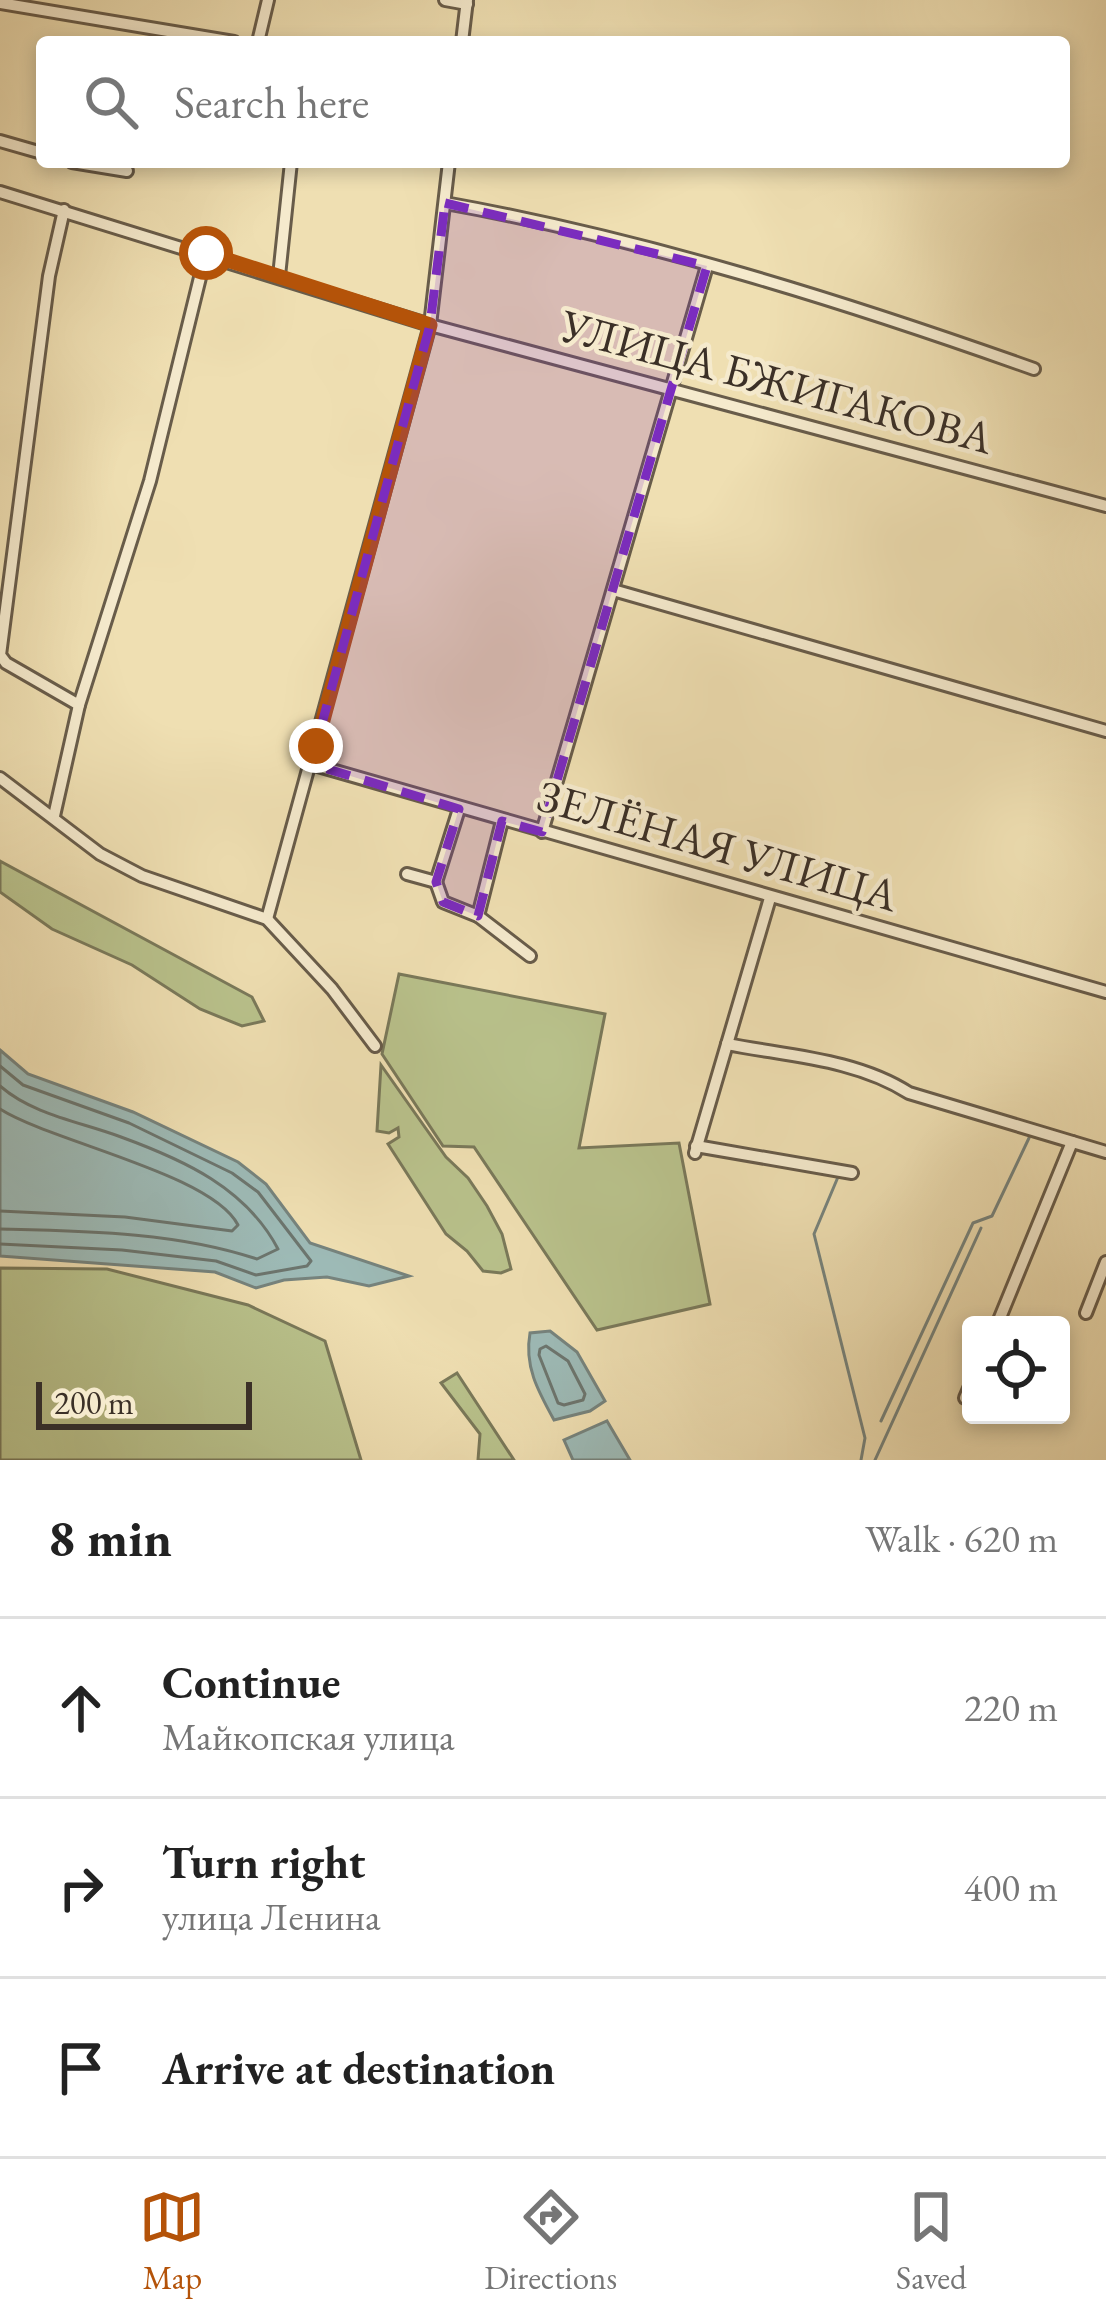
<!DOCTYPE html>
<meta charset="utf-8">
<style>
body{margin:0;font-family:"EB Garamond",serif;background:#f6f6f6;color:#222}
.controls{position:absolute;right:36px;bottom:36px;display:grid;overflow:hidden;border-radius:12px;box-shadow:0 6px 18px #0003}
.controls button{width:108px;height:108px;display:grid;place-items:center;padding:0;border:0;border-bottom:3px solid #e0e0e0;background:#fff;color:#222;font:60px sans-serif}
.scale{position:absolute;left:36px;bottom:30px;width:216px;box-sizing:border-box;padding-left:12px;border:6px solid #3b3027;border-top:0;font-size:33px;line-height:42px;white-space:nowrap;color:#3b3027;-webkit-text-stroke:9px #f5eacd;paint-order:stroke}
.stop{position:absolute;width:36px;height:36px;margin:-27px;border:9px solid #b45309;border-radius:50%;background:#fff}
.stop.end{background:#b45309;border-color:#fff;box-shadow:0 3px 12px #0008}
.list{margin:0;padding:0;list-style:none}
h2{display:flex;justify-content:space-between;align-items:center;height:156px;margin:0;padding:0 48px;font-size:51px}
h2 small{font-size:39px;font-weight:400;color:#767676}
.list li{display:grid;grid-template-columns:78px 1fr auto;gap:36px;align-items:center;box-sizing:border-box;height:180px;padding:0 48px;border-top:3px solid #e0e0e0}
.list b{display:block;font-size:45px;white-space:nowrap}
.list p{margin:0;font-size:39px;white-space:nowrap;color:#767676}
.list em{font-size:39px;font-style:normal;color:#767676}
.icon{flex:none;width:66px;height:66px;fill:none;stroke:currentColor;stroke-width:2;stroke-linecap:round;stroke-linejoin:round}
.map{position:relative;flex:none;width:1106px;height:1460px;overflow:hidden}
.search{position:absolute;background:#fff;box-shadow:0 6px 18px #0003;left:36px;right:36px;top:36px;height:132px;display:flex;align-items:center;gap:30px;box-sizing:border-box;padding:0 42px;border-radius:12px;color:#767676;font-size:45px}
.sheet{height:696px;background:#fff}
nav{display:flex;justify-content:space-around;align-items:center;box-sizing:border-box;height:168px;border-top:3px solid #e0e0e0;background:#fff;font-size:33px;color:#767676}
nav a{display:grid;justify-items:center;gap:6px}
nav .on{color:#b45309}
.map>svg:first-child{display:block}
.green{fill:#b9c28c;stroke:#7a795a;stroke-width:3}
.water{fill:#9dbab6;stroke:#76837d;stroke-width:3}
.lines{fill:none;stroke-linecap:round;stroke-linejoin:round}
.shore{stroke:#6c756e;stroke-width:3}
.stream{stroke:#76837d;stroke-width:3}
.minor-casing{stroke:#685c4a;stroke-width:16}
.minor{stroke:#f5eacd;stroke-width:10}
.route{stroke:#b45309;stroke-width:15}
.marked{fill:#7b2cbf;fill-opacity:0.2;stroke:#7b2cbf;stroke-width:9;stroke-dasharray:24 15;stroke-linejoin:round}
.labels{text-anchor:middle;stroke-width:9;stroke-linejoin:round;paint-order:stroke}
.street-label{font-size:45px;fill:#3b3027;stroke:#f5eacd}
</style>
<div class="map">
<svg width="1106" height="1460" viewBox="0 0 1106 1460">
<rect width="100%" height="100%" fill="#efdfb2"/>
<filter id="stains"><feTurbulence type="fractalNoise" baseFrequency=".00167" numOctaves="4"/><feColorMatrix values="0 0 0 0 .2 0 0 0 0 .09 0 0 0 0 .02 0 0 0 .5 -.17"/></filter>
<radialGradient id="worn" r=".72"><stop offset=".6" stop-color="#630" stop-opacity="0"/><stop offset="1" stop-color="#630" stop-opacity=".3"/></radialGradient>
<!-- green -->
<g class="green">
<path d="M0 861 252 997 264 1021 242 1026 200 1009 132 965 52 929 0 892Z"/>
<path d="M399 974 605 1014 579 1148 679 1143 710 1304 597 1330 474 1147 443 1146 382 1054Z"/>
<path d="M381 1065 446 1157 468 1178 487 1206 502 1234 511 1269 501 1273 483 1271 467 1251 446 1234 388 1144 399 1137 398 1128 389 1133 377 1131Z"/>
<path d="M0 1268 107 1269 248 1305 325 1341 361 1460H0Z"/>
<path d="M457 1373 514 1460H478L480 1434 441 1383Z"/>
</g>
<!-- water -->
<g class="water">
<path d="M0 1050 28 1074 133 1112 238 1162 266 1184 310 1243 409 1276 369 1286 327 1277 284 1280 256 1288 215 1272 0 1256Z"/>
<path d="M550 1331 577 1352 605 1401 590 1411 554 1420C538 1391 524 1366 530 1333Z"/>
<path d="M607 1421 630 1460H573L564 1440Z"/>
</g>
<g class="lines">
<!-- shore -->
<g class="shore">
<path d="M0 1066 23 1085 129 1123 232 1173 258 1192 311 1261 307 1266 256 1275 216 1261 122 1250 0 1244"/>
<path d="M0 1086C33 1115 81 1122 121 1137 184 1160 246 1188 278 1249L257 1259C177 1232 85 1231 0 1229"/>
<path d="M0 1109C52 1142 212 1174 238 1225L232 1231 125 1217 0 1211"/>
<path d="M546 1346 568 1361 585 1394 583 1400 564 1405 558 1403 539 1355 540 1349Z"/>
</g>
<!-- stream -->
<g class="stream">
<path d="M838 1177 814 1234 865 1438 861 1460"/>
<path d="M881 1421 973 1223 992 1216 1029 1138"/>
<path d="M875 1460 981 1228"/>
</g>
<!-- minor casing -->
<g class="minor-casing">
<g id="minor">
<path d="M445 0 467 4"/>
<path d="M0 3 234 42"/>
<path d="M258 42 268 0"/>
<path d="M462 42 467 0"/>
<path d="M0 141 42 153"/>
<path d="M72 162 127 171"/>
<path d="M0 192 430 325 1106 506"/>
<path d="M445 203C645 239 843 301 1034 369"/>
<path d="M64 210 49 276 0 655 6 663 79 705"/>
<path d="M279 276 291 162"/>
<path d="M613 590 1106 731"/>
<path d="M311 764 1106 992"/>
<path d="M0 778 100 854 142 876 267 919 332 989 375 1046"/>
<path d="M54 816 79 705 150 481 206 253"/>
<path d="M502 821 478 916 530 956"/>
<path d="M542 832 707 266"/>
<path d="M407 874 436 882 459 809"/>
<path d="M436 882 443 902 478 916"/>
<path d="M267 919 430 325 449 162"/>
<path d="M727 1044C788 1056 856 1059 909 1093L1106 1152"/>
<path d="M696 1146 852 1173"/>
<path d="M695 1153 770 898"/>
<path d="M1086 1313 1106 1262"/>
<path d="M997 1325 1072 1142"/>
<path d="M965 1398 971 1384"/>
</g>
</g>
<!-- minor -->
<use href="#minor" class="minor"/>
</g>
<g class="lines">
<!-- route -->
<path class="route" d="M206 253 430 325 316 746"/>
</g>
<!-- marked area -->
<path class="marked" d="M445 203 707 266 542 832 502 821 478 916 443 902 436 882 459 809 311 764 430 325Z"/>
<g class="labels">
<!-- street labels -->
<g class="street-label">
<text transform="translate(777 381) rotate(15)" y="16">УЛИЦА БЖИГАКОВА</text>
<text transform="translate(718 845) rotate(16)" y="16">ЗЕЛЁНАЯ УЛИЦА</text>
</g>
</g>
<rect width="100%" height="100%" filter="url(#stains)"/>
<rect width="100%" height="100%" fill="url(#worn)"/>
</svg>
<div class="controls">
<button><svg class="icon" aria-label="locate" viewBox="0 0 24 24"><circle cx="12" cy="12" r="6"/><path d="M12 2v4M12 18v4M2 12h4M18 12h4"/></svg></button>
</div>
<div class="scale">200 m</div>
<div class="stop" style="left:206px;top:253px"></div>
<div class="stop end" style="left:316px;top:746px"></div>
<div class="search"><svg class="icon" aria-label="search" viewBox="0 0 24 24"><circle cx="10" cy="10" r="6"/><path d="M15 15l6 6"/></svg>Search here</div>
</div>
<section class="sheet">
<h2>8 min<small>Walk · 620 m</small></h2>
<ul class="list">
<li><svg class="icon" aria-label="ahead" viewBox="0 0 24 24"><path d="M12 20V5M6 11l6-6 6 6"/></svg><div><b>Continue</b><p>Майкопская улица</p></div><em>220 m</em></li>
<li><svg class="icon" aria-label="right" viewBox="0 0 24 24"><path d="M7 20v-9h11M14 6l5 5-5 5"/></svg><div><b>Turn right</b><p>улица Ленина</p></div><em>400 m</em></li>
<li><svg class="icon" aria-label="arrive" viewBox="0 0 24 24"><path d="M6 21V4h12l-3 4 3 4H6"/></svg><div><b>Arrive at destination</b></div></li>
</ul>
</section>
<nav>
<a class="on"><svg class="icon" aria-label="map" viewBox="0 0 24 24"><path d="M3 6l6-2 6 2 6-2v14l-6 2-6-2-6 2zM9 4v14M15 6v14"/></svg>Map</a>
<a><svg class="icon" aria-label="directions" viewBox="0 0 24 24"><path d="M12 3l9 9-9 9-9-9zM9 14v-3h6M13 9l2 2-2 2"/></svg>Directions</a>
<a><svg class="icon" aria-label="saved" viewBox="0 0 24 24"><path d="M7 4h10v16l-5-4-5 4z"/></svg>Saved</a>
</nav>
